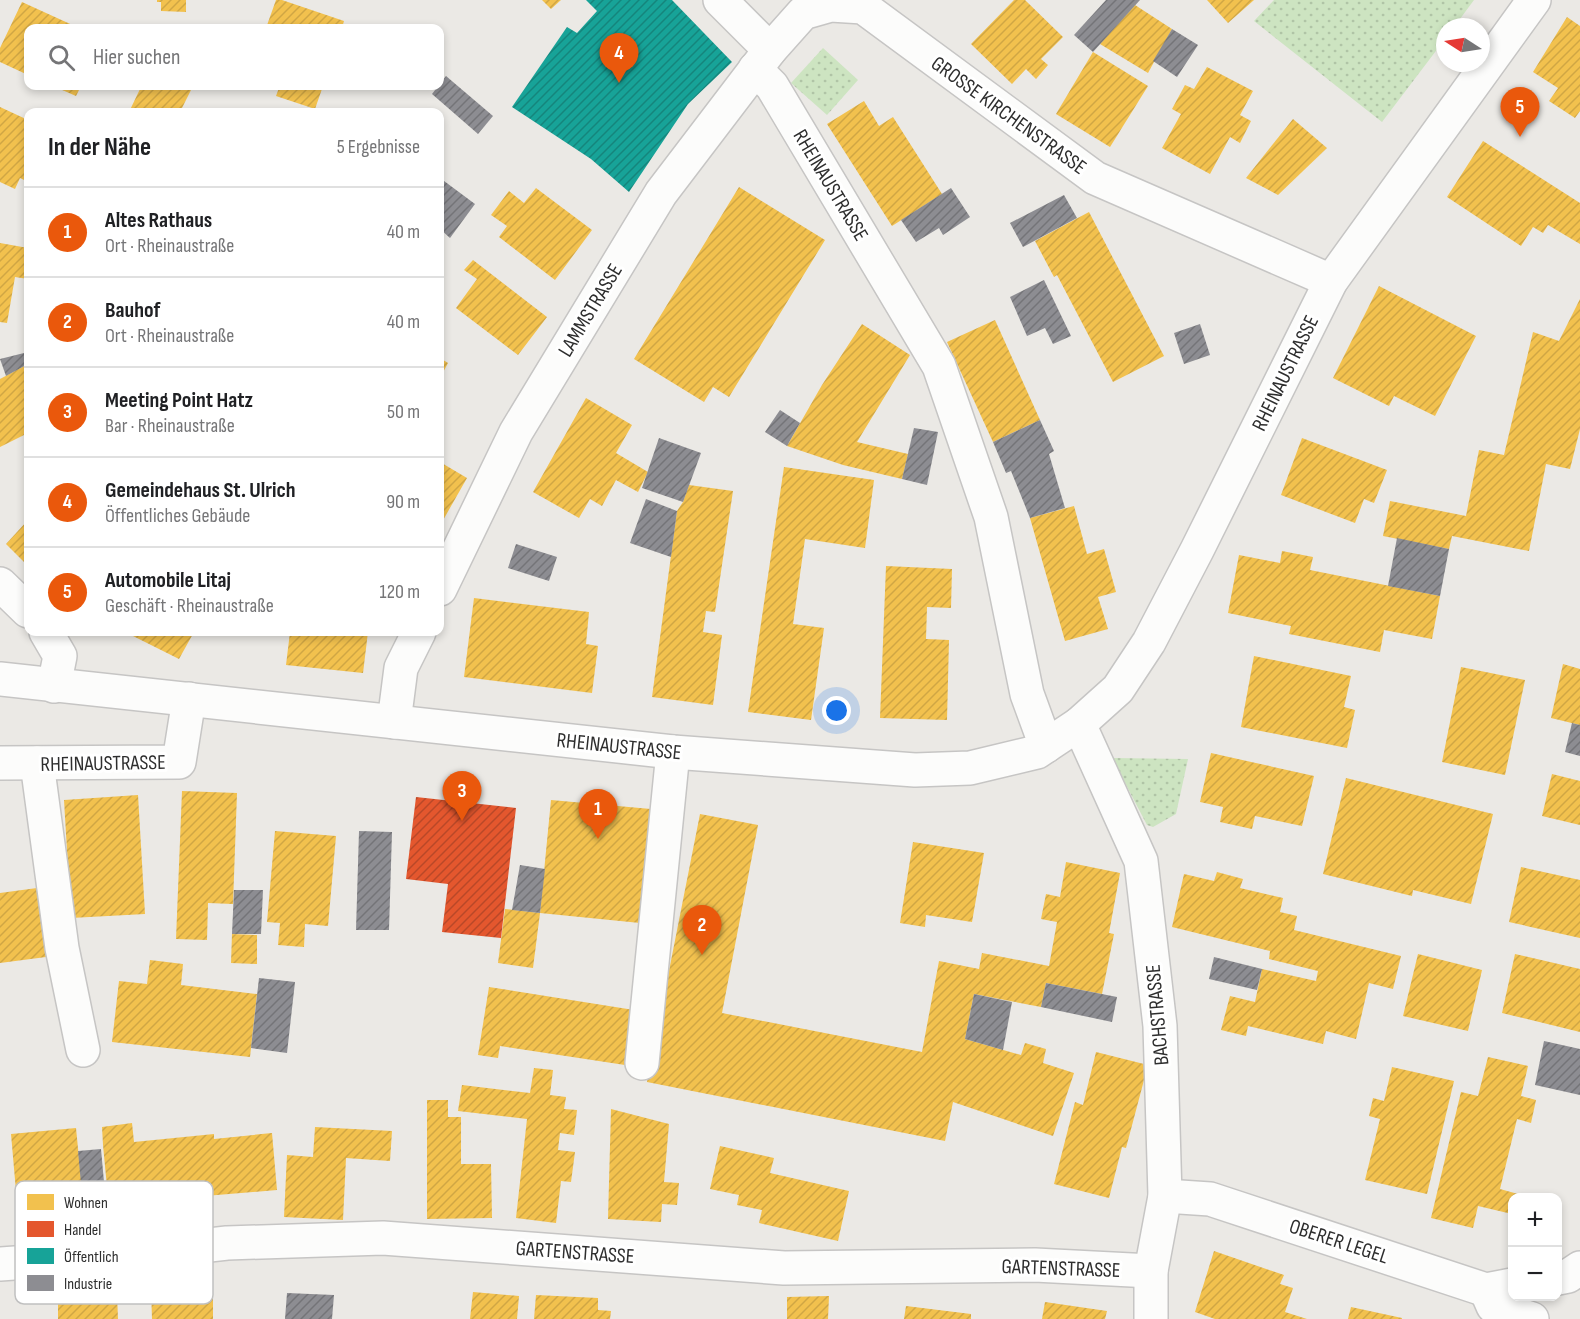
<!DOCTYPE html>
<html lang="de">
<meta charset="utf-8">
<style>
body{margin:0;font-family:"Sofia Sans Condensed",sans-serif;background:#f6f6f6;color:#202124}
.controls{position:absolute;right:18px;bottom:18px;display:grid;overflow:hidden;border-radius:12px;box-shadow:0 3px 9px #0003}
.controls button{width:54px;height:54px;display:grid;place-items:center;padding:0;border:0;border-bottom:2px solid #e0e0e0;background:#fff;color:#202124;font:30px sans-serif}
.compass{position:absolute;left:1436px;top:18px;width:54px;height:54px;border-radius:50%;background:#fff;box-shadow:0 3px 9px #0003;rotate:282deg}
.you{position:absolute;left:837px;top:711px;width:21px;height:21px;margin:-15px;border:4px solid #fff;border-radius:50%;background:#1a73e8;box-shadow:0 0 0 9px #1a73e833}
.badge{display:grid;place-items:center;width:39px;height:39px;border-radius:50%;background:#ea580c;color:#fff;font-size:20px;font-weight:700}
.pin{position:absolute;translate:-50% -50px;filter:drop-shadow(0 2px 3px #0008)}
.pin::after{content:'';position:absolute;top:32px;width:21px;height:18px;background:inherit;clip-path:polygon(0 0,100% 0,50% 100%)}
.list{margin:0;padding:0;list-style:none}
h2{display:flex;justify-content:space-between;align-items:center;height:78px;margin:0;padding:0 24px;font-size:26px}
h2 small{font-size:20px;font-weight:400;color:#757577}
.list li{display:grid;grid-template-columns:39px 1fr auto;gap:18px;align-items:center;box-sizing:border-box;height:90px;padding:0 24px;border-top:2px solid #e0e0e0}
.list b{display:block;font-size:22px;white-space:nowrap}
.list p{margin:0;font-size:20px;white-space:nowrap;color:#757577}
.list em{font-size:20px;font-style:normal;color:#757577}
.icon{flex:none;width:33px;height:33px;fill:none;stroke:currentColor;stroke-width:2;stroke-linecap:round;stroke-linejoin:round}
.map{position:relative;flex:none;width:1580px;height:1319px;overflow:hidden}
.search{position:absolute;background:#fff;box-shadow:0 3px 9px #0003;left:24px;top:24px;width:420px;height:66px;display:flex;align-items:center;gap:15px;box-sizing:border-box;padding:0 21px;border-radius:12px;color:#757577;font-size:22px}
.panel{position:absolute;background:#fff;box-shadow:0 3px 9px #0003;left:24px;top:108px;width:420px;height:528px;border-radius:12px}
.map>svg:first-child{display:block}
.grass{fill:url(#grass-dots)}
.homes{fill:url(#homes-hatch)}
.shops{fill:url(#shops-hatch)}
.public{fill:url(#public-hatch)}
.industry{fill:url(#industry-hatch)}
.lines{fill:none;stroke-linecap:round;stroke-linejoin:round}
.minor-casing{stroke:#c6c5c4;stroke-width:36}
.minor{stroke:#fcfcfb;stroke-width:33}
.labels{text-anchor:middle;stroke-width:6;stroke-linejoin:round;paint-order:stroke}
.street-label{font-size:21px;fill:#2e2e2e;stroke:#fff}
.key{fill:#fff;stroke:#c0c0c0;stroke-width:1.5}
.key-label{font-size:16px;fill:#2e2e2e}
</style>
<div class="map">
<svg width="1580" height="1319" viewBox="0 0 1580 1319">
<defs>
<pattern id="grass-dots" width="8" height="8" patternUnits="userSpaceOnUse" patternTransform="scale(1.5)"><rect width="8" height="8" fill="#cde4c1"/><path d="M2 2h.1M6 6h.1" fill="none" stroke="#b0c4a6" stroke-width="1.8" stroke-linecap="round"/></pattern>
<pattern id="homes-hatch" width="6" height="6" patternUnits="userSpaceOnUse" patternTransform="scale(1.5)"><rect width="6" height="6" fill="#f2c14e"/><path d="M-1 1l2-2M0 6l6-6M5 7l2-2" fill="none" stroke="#d0a644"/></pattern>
<pattern id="shops-hatch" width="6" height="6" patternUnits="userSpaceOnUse" patternTransform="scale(1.5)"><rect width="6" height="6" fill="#e4572e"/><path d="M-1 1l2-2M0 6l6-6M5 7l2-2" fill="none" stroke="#b94828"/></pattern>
<pattern id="public-hatch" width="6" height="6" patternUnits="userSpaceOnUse" patternTransform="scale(1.5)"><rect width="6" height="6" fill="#17a398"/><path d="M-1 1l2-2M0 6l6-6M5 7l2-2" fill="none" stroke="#15857c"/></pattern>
<pattern id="industry-hatch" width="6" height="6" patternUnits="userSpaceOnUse" patternTransform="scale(1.5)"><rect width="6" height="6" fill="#8d8d92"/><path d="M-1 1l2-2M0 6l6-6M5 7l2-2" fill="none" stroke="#747478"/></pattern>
</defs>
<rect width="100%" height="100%" fill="#ebe9e5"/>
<!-- grass -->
<g class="grass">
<path d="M1274 0H1474L1454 27H1445V39L1382 122 1254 21Z"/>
<path d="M823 48 858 80 827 115 791 83Z"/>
<path d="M1112 758 1188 759 1176 814 1153 827 1147 825Z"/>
</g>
<!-- homes -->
<g class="homes">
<path d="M157 0H186V12L161 11V2H157Z"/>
<path d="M276 0H282L344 21 342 28H266Z"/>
<path d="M542 0H561L551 9Z"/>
<path d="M1014 0H1025L1063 37 1041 59 1048 65 1036 79 1026 69 1012 84 971 44Z"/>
<path d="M1207 0H1254L1228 23Z"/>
<path d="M22 2 79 28H28V75L0 62V48Z"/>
<path d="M1135 5 1172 29 1148 73 1100 44Z"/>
<path d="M1567 17 1580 26V111L1575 118 1549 101 1558 88 1533 72Z"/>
<path d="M1093 52 1148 86 1110 147 1056 114Z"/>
<path d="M1207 67 1253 91 1240 115 1251 121 1240 143 1230 137 1210 174 1162 148 1181 114 1172 109 1185 85 1194 89Z"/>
<path d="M53 86H81L76 96Z"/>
<path d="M133 86H193L180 112H129L140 89Z"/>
<path d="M273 86H323L315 109 276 96 279 88Z"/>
<path d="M864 101 879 126 893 117 942 194 892 226 827 124Z"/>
<path d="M0 107 28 120V182L20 178 15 189 0 182Z"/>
<path d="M1293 119 1327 148 1278 195 1246 178Z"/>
<path d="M1483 141 1580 203V244L1548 225 1543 233 1533 227 1521 246 1447 197Z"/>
<path d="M739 187 825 240 729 397 713 387 704 402 634 359Z"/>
<path d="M536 188 592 230 555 280 499 237 507 226 491 215 509 191 524 203Z"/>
<path d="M1089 212 1164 356 1113 382 1057 275 1054 277 1035 241Z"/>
<path d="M0 243 28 248V279L15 277 7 323 0 322Z"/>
<path d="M473 260 547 317 518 355 456 308 477 279 464 270Z"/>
<path d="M1379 286 1476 336 1435 416 1394 396 1389 406 1333 378Z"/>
<path d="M1580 299V429L1570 469 1546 464 1529 551 1452 536 1449 549 1383 536 1390 501 1466 516 1479 450 1504 455 1533 332 1559 341Z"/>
<path d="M995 320 1040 420 993 442 947 342Z"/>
<path d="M862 324 910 355 857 442 908 454 902 479 843 465 787 446 822 385Z"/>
<path d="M440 358 448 363 440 378Z"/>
<path d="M28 364V433L0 447V379Z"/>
<path d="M586 398 632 425 616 453 648 472 638 492 616 480 602 506 590 499 579 518 533 492Z"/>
<path d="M1302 438 1387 470 1374 503 1364 499 1355 523 1281 495Z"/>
<path d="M440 462 467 478 442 522 440 520Z"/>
<path d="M784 467 874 480 865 548 805 539 793 624 824 628 811 720 748 712Z"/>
<path d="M689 485 733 491 715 612 706 611 703 632 722 635 713 705 652 697 677 511 683 502Z"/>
<path d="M1074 506 1087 554 1104 549 1116 592 1098 597 1108 629 1065 641 1030 518Z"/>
<path d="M28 520V566L6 544Z"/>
<path d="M1282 551 1313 557 1310 570 1440 596 1432 639 1384 630 1380 652 1289 634 1291 626 1228 613 1239 555 1280 563Z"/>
<path d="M886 566 952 569 951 608 927 607 926 639 949 640 947 720 880 718Z"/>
<path d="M474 598 589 612 586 644 598 646 592 693 464 677Z"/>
<path d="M125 632H194L179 659Z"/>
<path d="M290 632H368L363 673 286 665Z"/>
<path d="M1254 656 1351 676 1344 707 1355 710 1347 748 1241 727Z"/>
<path d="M1563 664 1580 669V725L1551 718Z"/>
<path d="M1461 667 1525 680 1505 775 1442 762Z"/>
<path d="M1211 753 1314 776 1302 826 1255 816 1252 829 1220 822 1223 807 1200 802Z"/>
<path d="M1552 774 1580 781V825L1542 816Z"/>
<path d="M1346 778 1493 814 1471 904 1413 890 1412 896 1323 874Z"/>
<path d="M182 791 237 793 233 904 208 903 207 940 176 939Z"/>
<path d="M138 795 145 914 71 918 64 800Z"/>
<path d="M551 800 651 809 640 923 540 913Z"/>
<path d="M700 814 758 825 722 1013 922 1052 939 961 979 969 982 953 1049 966 1057 922 1041 919 1046 894 1060 897 1066 862 1120 873 1109 933 1114 934 1102 994 1046 983 1041 1007 974 994 965 1039 1021 1055 1025 1043 1046 1049 1043 1063 1074 1073 1053 1136 953 1102 945 1141 647 1082Z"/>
<path d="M275 831 336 836 328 926 305 924 304 947 278 945 280 923 267 922Z"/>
<path d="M913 842 984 853 972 922 926 915 925 927 900 923Z"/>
<path d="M1521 867 1580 880V938L1509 922Z"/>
<path d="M1217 872 1243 879 1240 888 1283 898 1280 912 1297 916 1294 930 1401 956 1393 989 1369 983 1356 1039 1326 1031 1323 1044 1248 1026 1246 1036 1221 1030 1230 996 1255 1002 1262 969 1316 981 1318 971 1269 959 1270 951 1172 927 1184 874 1214 881Z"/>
<path d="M37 888 46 957 0 963V893Z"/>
<path d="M505 909 540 913 533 968 498 963Z"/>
<path d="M232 934 257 935V964L231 963Z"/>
<path d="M1418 954 1482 970 1468 1031 1403 1016Z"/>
<path d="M1515 954 1580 969V1032L1502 1013Z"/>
<path d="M150 960 183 964 181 985 257 994 250 1057 112 1042 119 981 147 984Z"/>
<path d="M489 987 634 1010 625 1065 500 1046 498 1058 478 1055Z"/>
<path d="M1096 1052 1148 1065 1126 1148 1122 1147 1109 1198 1054 1184 1075 1102 1083 1105Z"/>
<path d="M1488 1057 1528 1066 1521 1096 1536 1100 1531 1123 1517 1119 1500 1189 1529 1197 1512 1198V1214L1478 1206 1473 1228 1431 1218 1461 1092 1478 1096Z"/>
<path d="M1392 1067 1454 1081 1427 1194 1365 1180 1380 1119 1369 1116 1373 1098 1384 1101Z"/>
<path d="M534 1068 553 1070 550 1095 566 1097 564 1109 577 1110 574 1135 560 1133 558 1150 575 1152 571 1182 561 1181 556 1223 516 1218 527 1119 458 1111 462 1085 530 1093Z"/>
<path d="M427 1100H448V1117H461V1164H491L492 1218 427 1219Z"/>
<path d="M611 1109 669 1124 664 1182 679 1183 677 1205 662 1204 661 1222 608 1219Z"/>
<path d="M132 1123 134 1142 214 1134V1139L272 1133 277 1190 181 1198 182 1210 139 1214 136 1184 107 1187 103 1145 102 1127Z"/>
<path d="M315 1127 392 1131 390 1161 346 1158 343 1220 284 1217 287 1155 313 1157Z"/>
<path d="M76 1128 84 1209 18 1214 11 1134Z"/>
<path d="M720 1146 774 1158 770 1173 849 1191 838 1241 759 1223 762 1210 737 1205 739 1195 710 1189Z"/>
<path d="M1214 1251 1284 1275 1280 1284 1293 1288 1285 1312 1307 1319H1215L1195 1312Z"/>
<path d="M151 1288H213V1319H152Z"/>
<path d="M473 1292 519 1296 517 1319H470Z"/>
<path d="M58 1293H117L118 1319H58Z"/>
<path d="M536 1295 598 1298V1310L611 1311 610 1319H534Z"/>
<path d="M829 1296 828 1319H787V1297Z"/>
<path d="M1045 1302 1107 1311 1105 1319H1042Z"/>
<path d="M906 1306 971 1314V1319H904Z"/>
<path d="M1351 1307 1402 1318V1319H1348Z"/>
</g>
<!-- shops -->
<path class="shops" d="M416 797 516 808 501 938 442 932 448 884 406 879Z"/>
<!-- public -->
<path class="public" d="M586 0H672L732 62 688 104 629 192 591 159 512 107 567 27 577 33 597 11Z"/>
<!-- industry -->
<g class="industry">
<path d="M1106 0H1140L1093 52 1074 35Z"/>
<path d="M1172 29 1198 45 1177 77 1153 61Z"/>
<path d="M446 76 493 116 478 134 432 94Z"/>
<path d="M440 178 475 204 450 238 440 229Z"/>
<path d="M951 188 970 217 943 235 939 228 916 242 901 220Z"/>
<path d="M1064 195 1077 218 1023 247 1010 223Z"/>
<path d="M1044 280 1071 336 1053 344 1045 328 1027 336 1010 297Z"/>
<path d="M1200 324 1210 355 1184 364 1174 333Z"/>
<path d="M28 352V364L6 376 0 359Z"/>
<path d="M780 410 800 423 787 446 765 432Z"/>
<path d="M1040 420 1054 451 1049 454 1065 508 1030 518 1011 471 1006 473 993 442Z"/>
<path d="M914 428 938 432 927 485 902 479Z"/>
<path d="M659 438 701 453 683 502 642 488Z"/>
<path d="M646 499 677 511 671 557 630 543Z"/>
<path d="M1397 538 1449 549 1440 596 1388 586Z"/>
<path d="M516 544 557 557 549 581 508 568Z"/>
<path d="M1572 723 1580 725V756L1565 752Z"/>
<path d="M359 831 392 832 389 930H356Z"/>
<path d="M520 865 545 869 540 913 512 910Z"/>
<path d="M234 890H263L261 934H232Z"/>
<path d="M1214 957 1262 969 1257 990 1209 979Z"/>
<path d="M259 978 295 982 287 1053 251 1048Z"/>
<path d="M1046 983 1117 997 1112 1022 1041 1007Z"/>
<path d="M974 994 1012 1002 1003 1050 965 1039Z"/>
<path d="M1544 1041 1580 1049V1095L1535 1085Z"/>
<path d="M101 1149 105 1193 82 1195 78 1151Z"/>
<path d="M287 1293 334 1295 332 1319H285Z"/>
</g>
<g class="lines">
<!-- minor casing -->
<g class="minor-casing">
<g id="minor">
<path d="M720 0 770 50"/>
<path d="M755 69 772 86 939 366 991 517 1027 694 1046 746"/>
<path d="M0 584 28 611"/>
<path d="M440 589 516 432 661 193 770 50 803 13 831 5 863 7 1095 178 1331 281"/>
<path d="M46 632 60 656 54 686"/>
<path d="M0 679 673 752 915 770 970 768 1037 752 1079 724 1118 689 1149 642 1197 550 1331 281 1534 0"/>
<path d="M394 722 401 668 419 632"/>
<path d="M1079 724 1141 861 1160 1026 1165 1196 1151 1271V1319"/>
<path d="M0 763 179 762 189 699"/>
<path d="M37 763 62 948 83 1050"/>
<path d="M642 1063 673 752"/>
<path d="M1165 1196 1210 1199 1486 1290 1512 1285"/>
<path d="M0 1264 113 1256 227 1243 383 1238 784 1268 1035 1265 1151 1271"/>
<path d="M1558 1278 1568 1276 1580 1268"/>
<path d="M1486 1290 1493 1306 1532 1319"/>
</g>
</g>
<!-- minor -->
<use href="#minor" class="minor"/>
</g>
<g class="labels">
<!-- street labels -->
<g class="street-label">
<text transform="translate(1009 115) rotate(36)" y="7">GROSSE KIRCHENSTRASSE</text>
<text transform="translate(831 185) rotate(59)" y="7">RHEINAUSTRASSE</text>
<text transform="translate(590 310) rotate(-59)" y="7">LAMMSTRASSE</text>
<text transform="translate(1285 373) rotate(-64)" y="7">RHEINAUSTRASSE</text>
<text transform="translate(619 746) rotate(6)" y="7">RHEINAUSTRASSE</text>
<text transform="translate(103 763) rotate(-1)" y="7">RHEINAUSTRASSE</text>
<text transform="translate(1157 1015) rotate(-95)" y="7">BACHSTRASSE</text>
<text transform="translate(1339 1241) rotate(18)" y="7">OBERER LEGEL</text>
<text transform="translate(575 1252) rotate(4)" y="7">GARTENSTRASSE</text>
<text transform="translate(1061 1268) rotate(2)" y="7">GARTENSTRASSE</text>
</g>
</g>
<!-- legend -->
<rect x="15" y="1181" width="198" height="123" rx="9" class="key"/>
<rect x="27" y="1194" width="27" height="16" fill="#f2c14e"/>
<rect x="27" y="1221" width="27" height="16" fill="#e4572e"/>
<rect x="27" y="1248" width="27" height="16" fill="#17a398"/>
<rect x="27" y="1275" width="27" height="16" fill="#8d8d92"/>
<g class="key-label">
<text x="64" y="1208">Wohnen</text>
<text x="64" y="1235">Handel</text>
<text x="64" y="1262">Öffentlich</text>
<text x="64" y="1289">Industrie</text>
</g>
</svg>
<div class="controls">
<button>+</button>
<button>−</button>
</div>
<svg class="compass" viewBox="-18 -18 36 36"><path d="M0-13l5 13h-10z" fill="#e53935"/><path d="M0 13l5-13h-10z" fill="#757577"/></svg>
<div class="you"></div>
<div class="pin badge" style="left:598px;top:839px">1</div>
<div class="pin badge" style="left:702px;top:955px">2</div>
<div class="pin badge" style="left:462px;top:821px">3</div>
<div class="pin badge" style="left:619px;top:83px">4</div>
<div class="pin badge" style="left:1520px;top:137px">5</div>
<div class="search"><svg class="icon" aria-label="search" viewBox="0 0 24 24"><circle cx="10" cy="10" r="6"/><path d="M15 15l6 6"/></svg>Hier suchen</div>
<section class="panel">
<h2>In der Nähe<small>5 Ergebnisse</small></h2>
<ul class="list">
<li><span class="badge">1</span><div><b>Altes Rathaus</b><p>Ort · Rheinaustraße</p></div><em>40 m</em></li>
<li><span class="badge">2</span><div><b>Bauhof</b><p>Ort · Rheinaustraße</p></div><em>40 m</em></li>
<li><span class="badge">3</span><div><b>Meeting Point Hatz</b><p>Bar · Rheinaustraße</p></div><em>50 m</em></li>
<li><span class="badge">4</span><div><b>Gemeindehaus St. Ulrich</b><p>Öffentliches Gebäude</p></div><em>90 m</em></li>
<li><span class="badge">5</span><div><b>Automobile Litaj</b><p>Geschäft · Rheinaustraße</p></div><em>120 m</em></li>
</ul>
</section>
</div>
